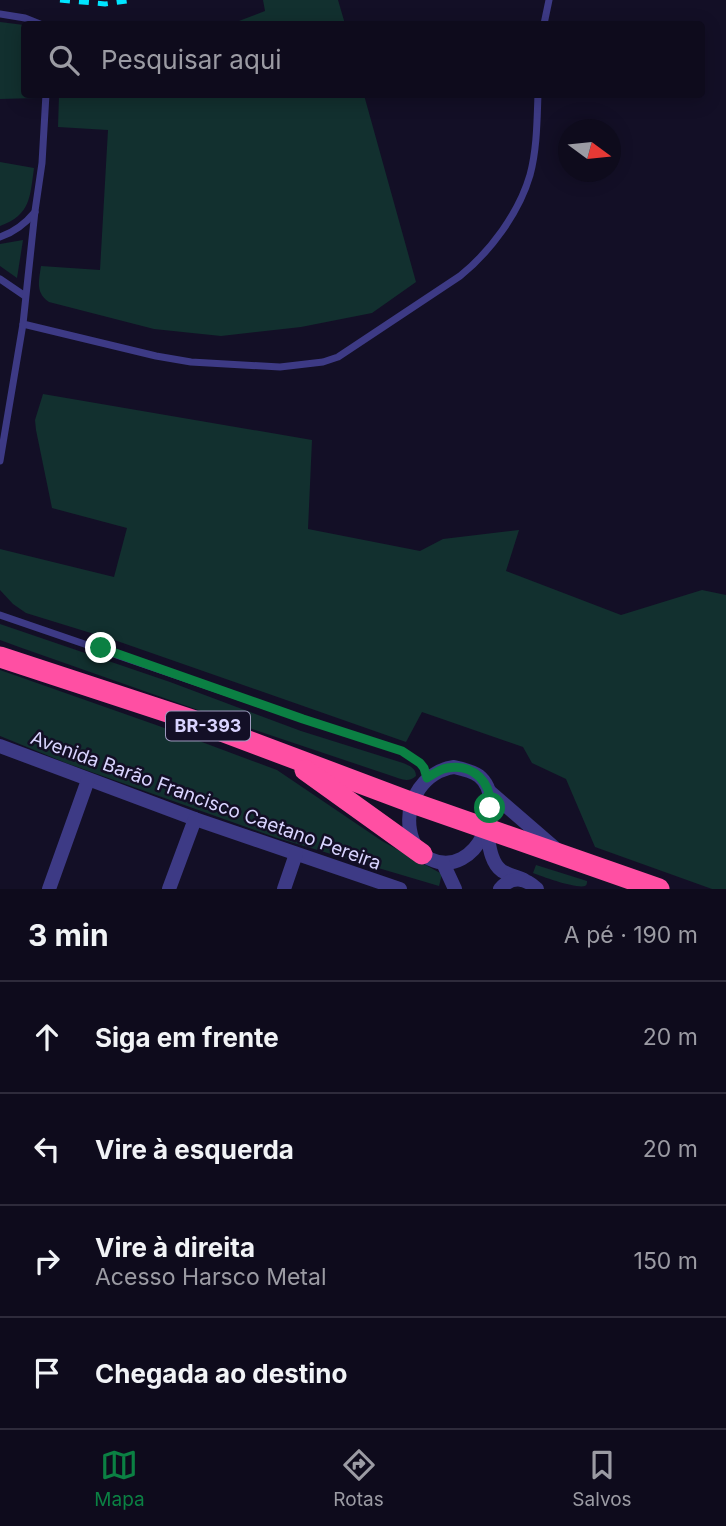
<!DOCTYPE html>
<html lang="pt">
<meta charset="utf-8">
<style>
body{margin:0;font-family:Inter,sans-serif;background:#1c1929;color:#f1f3f6}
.compass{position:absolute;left:558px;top:119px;width:63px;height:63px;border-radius:50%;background:#0e0b1c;box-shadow:0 4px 18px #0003;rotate:105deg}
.stop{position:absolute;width:21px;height:21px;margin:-16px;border:5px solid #0b8043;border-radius:50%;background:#fff}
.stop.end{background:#0b8043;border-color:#fff;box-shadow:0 2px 7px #0008}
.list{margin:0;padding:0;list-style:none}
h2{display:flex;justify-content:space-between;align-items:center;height:91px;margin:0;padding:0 28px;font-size:30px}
h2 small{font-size:23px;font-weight:400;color:#9b9ba3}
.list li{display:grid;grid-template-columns:46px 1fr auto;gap:21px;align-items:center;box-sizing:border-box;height:112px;padding:0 28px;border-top:2px solid #2e2b3b}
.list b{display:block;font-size:26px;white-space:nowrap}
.list p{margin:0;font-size:23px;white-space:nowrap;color:#9b9ba3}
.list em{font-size:23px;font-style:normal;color:#9b9ba3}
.icon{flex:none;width:38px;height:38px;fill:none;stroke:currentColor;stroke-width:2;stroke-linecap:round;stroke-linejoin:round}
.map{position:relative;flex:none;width:726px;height:889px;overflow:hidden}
.search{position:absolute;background:#0e0b1c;box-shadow:0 4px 18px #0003;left:21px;right:21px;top:21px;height:77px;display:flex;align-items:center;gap:18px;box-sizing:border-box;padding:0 24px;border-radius:7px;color:#9b9ba3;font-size:26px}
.sheet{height:539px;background:#0e0b1c}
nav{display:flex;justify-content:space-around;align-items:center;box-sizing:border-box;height:98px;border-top:2px solid #2e2b3b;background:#0e0b1c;font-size:19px;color:#9b9ba3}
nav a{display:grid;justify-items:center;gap:4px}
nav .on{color:#0b8043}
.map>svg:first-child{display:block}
.green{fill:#12302f}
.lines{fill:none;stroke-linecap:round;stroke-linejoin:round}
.lane{stroke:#3d3a85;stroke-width:7}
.street{stroke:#3d3a85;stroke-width:14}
.highway{stroke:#ff4fa3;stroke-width:21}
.rail{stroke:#00e5ff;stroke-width:5;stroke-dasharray:10 9;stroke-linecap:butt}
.route{stroke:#0b8043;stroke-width:9}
.labels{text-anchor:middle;stroke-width:5;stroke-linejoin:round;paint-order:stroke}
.shield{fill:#130f26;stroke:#9e99be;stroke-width:2}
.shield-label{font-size:18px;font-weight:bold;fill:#d9d4ff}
.street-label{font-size:19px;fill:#d9d4ff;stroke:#130f26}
</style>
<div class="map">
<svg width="726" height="889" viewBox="0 0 726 889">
<rect width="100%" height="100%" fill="#130f26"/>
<!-- green -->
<g class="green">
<path d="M263 0H338L345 24H231L265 11Z"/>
<path d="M0 22 24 25V94L37 95V98L0 99Z"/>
<path d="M59 95H364L416 282 372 313 301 327 221 336 154 329 49 302C35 293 39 280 41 266L100 270 108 130 58 127Z"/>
<path d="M0 162 34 168C30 196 31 215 0 226Z"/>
<path d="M23 240 17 278 0 266V244Z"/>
<path d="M43 394 312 440 308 529 420 551 443 539 519 530 506 571 621 615 702 590 726 595V889H712L595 847 566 779 532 763 523 747 422 712 406 742 120 642 26 613 13 604 0 590V549L114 577 127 528 52 508 36 430 35 420Z"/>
<path d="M0 624 170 682 301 731 403 763C410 766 416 768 416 776 409 783 400 779 392 776L255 730 19 647 0 640Z"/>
<path d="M0 670 159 726 277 770 382 841 442 874 439 886 277 838 66 763 0 736Z"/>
<path d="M536 865 587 881C587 883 587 885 585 886 577 889 543 877 533 873Z"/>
</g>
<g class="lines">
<!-- lane -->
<g class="lane">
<path d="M0 14 25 18 40 24"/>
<path d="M544 24 549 0"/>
<path d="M0 237C15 232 25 224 35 212"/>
<path d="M0 279 25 296"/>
<path d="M23 324 156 356 191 362 280 367 323 362 338 357 460 276C490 252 519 213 530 175 537 149 537 121 538 94"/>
<path d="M0 461 23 324 35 211 42 163 46 94"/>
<path d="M0 615 303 719 402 751 420 763 424 768 427 778"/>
</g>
<!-- street -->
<g class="street">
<path d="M0 746 195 819 400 889"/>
<path d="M454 767C463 769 472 771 479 776 509 800 477 881 430 859 418 853 412 842 410 830 405 800 425 771 454 767Z"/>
<path d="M489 791 556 849"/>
<path d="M486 828C489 842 490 863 502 871 509 875 517 877 524 880"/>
<path d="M443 863 455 889"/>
<path d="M49 889 88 780"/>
<path d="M169 889 195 819"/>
<path d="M284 889 296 854"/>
<path d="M500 889C511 876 525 877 537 889"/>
</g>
<!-- highway -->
<g class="highway">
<path d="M0 657 192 720 413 803 659 889"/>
<path d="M305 770 422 854"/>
</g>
<!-- rail -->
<path class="rail" d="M60 0 105 4 133 0"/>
</g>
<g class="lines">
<!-- route -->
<path class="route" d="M101 648 303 719 402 751 420 763 424 768 427 778C433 774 440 769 447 768 474 763 492 783 490 808"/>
</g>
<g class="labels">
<!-- shield labels -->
<rect class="shield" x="166" y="711.5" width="84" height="29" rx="5"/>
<g class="shield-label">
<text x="208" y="732">BR-393</text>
</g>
<!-- street labels -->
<g class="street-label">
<text transform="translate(206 800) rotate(20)" y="7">Avenida Barão Francisco Caetano Pereira</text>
</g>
</g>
</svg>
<svg class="compass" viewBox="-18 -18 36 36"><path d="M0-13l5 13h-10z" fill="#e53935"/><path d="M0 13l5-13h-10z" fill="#9b9ba3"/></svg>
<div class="stop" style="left:490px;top:808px"></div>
<div class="stop end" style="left:101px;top:648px"></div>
<div class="search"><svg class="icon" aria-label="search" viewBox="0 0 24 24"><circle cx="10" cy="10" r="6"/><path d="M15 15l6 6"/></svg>Pesquisar aqui</div>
</div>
<section class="sheet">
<h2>3 min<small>A pé · 190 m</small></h2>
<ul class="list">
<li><svg class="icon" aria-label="ahead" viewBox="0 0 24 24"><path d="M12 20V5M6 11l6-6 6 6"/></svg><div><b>Siga em frente</b></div><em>20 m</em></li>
<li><svg class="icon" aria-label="left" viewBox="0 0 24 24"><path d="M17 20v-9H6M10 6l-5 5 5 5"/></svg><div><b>Vire à esquerda</b></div><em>20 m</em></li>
<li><svg class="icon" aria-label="right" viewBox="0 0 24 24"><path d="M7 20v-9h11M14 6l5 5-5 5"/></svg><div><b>Vire à direita</b><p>Acesso Harsco Metal</p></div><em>150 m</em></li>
<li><svg class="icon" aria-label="arrive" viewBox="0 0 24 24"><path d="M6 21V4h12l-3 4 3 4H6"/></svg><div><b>Chegada ao destino</b></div></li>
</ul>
</section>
<nav>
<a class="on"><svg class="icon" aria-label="map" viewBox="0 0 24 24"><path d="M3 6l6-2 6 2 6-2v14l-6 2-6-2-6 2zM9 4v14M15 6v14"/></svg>Mapa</a>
<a><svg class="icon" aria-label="directions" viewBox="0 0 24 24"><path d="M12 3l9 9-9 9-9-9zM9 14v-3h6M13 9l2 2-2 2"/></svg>Rotas</a>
<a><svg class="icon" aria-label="saved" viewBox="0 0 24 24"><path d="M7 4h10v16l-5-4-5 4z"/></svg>Salvos</a>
</nav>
